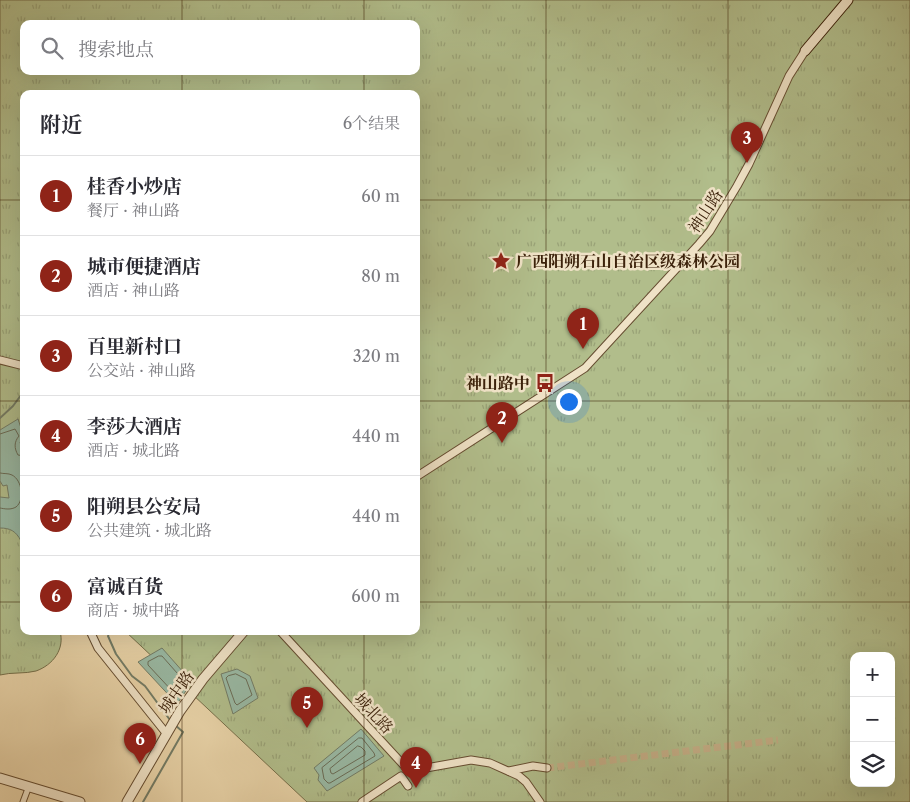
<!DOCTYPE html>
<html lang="zh">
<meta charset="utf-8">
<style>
body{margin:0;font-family:"Libre Caslon Text","Noto Serif SC",serif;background:#f2f2f3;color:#2b2b33}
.controls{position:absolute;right:15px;bottom:15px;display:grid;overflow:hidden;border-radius:10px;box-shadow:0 5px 20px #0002}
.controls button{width:45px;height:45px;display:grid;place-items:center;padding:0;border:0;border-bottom:1px solid #e1e1e2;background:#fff;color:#2b2b33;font:25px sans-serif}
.you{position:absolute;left:568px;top:401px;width:18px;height:18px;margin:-12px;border:4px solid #fff;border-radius:50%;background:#1a73e8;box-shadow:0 0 0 8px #1a73e833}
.badge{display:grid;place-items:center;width:32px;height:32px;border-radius:50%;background:#8f2418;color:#fff;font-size:16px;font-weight:700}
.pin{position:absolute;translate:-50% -41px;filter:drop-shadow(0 1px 2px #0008)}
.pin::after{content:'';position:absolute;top:26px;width:18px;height:15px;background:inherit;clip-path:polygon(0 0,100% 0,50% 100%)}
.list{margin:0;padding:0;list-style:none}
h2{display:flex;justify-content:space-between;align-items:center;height:65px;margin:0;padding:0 20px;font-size:21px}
h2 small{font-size:16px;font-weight:400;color:#7c7c81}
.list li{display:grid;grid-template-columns:32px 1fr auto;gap:15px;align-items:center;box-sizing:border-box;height:80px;padding:0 20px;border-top:1px solid #e1e1e2}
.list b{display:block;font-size:19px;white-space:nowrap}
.list p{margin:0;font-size:16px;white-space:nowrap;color:#7c7c81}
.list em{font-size:16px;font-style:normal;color:#7c7c81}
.icon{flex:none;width:28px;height:28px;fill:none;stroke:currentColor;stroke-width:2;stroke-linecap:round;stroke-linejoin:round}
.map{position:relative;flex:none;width:910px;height:802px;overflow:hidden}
.search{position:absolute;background:#fff;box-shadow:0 5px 20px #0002;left:20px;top:20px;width:400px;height:55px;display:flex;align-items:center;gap:12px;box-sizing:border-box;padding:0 18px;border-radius:10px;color:#7c7c81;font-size:19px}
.panel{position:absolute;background:#fff;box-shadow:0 5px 20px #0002;left:20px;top:90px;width:400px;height:545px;border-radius:10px}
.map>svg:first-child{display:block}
.park{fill:url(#park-tufts);stroke:#766f4a;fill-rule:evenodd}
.water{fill:#98b8a3;stroke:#737c66}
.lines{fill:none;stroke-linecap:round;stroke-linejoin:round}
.shore{stroke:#6a6c56;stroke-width:1}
.stream{stroke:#737c66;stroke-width:2}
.minor-tunnel{stroke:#c5af88;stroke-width:7;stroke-dasharray:7 3.5;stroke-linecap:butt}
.pedestrian-casing{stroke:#664d31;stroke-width:7}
.minor-casing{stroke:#664d31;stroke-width:9}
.tertiary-casing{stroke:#664d31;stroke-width:11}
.secondary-casing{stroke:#3b210a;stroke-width:11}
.pedestrian{stroke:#efe2c6;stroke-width:5}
.minor{stroke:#efe2c6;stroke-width:7}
.tertiary{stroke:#efe2c6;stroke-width:9}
.secondary{stroke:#efe2c6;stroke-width:9}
.grid{fill:none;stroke:#3b210a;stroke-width:1;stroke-opacity:0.55}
.labels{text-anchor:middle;stroke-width:5;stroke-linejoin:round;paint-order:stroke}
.street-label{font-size:16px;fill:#3b210a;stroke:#efe2c6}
.poi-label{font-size:16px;font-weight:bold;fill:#3b210a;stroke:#efe2c6;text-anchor:start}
</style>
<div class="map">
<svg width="910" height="802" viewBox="0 0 910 802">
<defs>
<pattern id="park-tufts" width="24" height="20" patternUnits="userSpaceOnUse" patternTransform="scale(1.25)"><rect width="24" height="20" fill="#b1bd8b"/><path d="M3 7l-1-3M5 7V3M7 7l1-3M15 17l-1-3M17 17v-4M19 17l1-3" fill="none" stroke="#99a277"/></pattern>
</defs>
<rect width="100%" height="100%" fill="#e7d2a7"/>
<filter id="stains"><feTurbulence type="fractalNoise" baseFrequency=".004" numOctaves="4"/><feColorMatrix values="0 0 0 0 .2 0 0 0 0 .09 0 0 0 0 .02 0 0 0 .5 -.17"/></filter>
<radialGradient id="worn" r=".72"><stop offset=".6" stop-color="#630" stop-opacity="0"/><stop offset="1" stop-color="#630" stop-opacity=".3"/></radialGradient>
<!-- park -->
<path class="park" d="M0 0H910V802H307L125 631H416V94H24V540L21 541 24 557V631H60C65 649 53 665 36 671 25 674 11 672 0 675ZM24 24H416V71H24ZM854 656H891V783H854Z"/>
<!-- water -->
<g class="water">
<path d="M18 419 24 437V439L20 442 24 456V540L21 541C16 531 10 528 0 528V497L9 498 7 485 3 486 0 481V430Z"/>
<path d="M162 648 192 682 177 704 138 662Z"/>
<path d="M237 669 250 676 258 698 233 714 221 674Z"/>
<path d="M361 729 384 756 327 791 318 780 319 775 314 768Z"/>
</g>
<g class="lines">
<!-- shore -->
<g class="shore">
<path d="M0 434 15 429 19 436C14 442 14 448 18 455L24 456"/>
<path d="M0 473C4 474 8 473 12 475 22 480 25 500 16 507 11 510 5 509 0 508"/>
<path d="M159 656H162L185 682 177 694 174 693 148 665V662Z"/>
<path d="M236 674 246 679 252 695 237 705 235 703 226 678 228 676Z"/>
<path d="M359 738H362L374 753 375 756 330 783H328L324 779 322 768Z"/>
<path d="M358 746 361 747 365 751V755L333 774 331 773 330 769Z"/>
</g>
<!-- stream -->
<g class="stream">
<path d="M0 418 13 406 24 391"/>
<path d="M110 631 108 636 116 654 132 676 145 686 170 720"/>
<path d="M143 802 183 732 175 725"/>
</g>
<!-- minor-tunnel -->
<path class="minor-tunnel" d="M547 768 778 740"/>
<!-- pedestrian casing -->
<g class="pedestrian-casing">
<path id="pedestrian" d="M23 802 29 786"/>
</g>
<!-- minor casing -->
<g class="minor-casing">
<g id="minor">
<path d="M0 360 24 366"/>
<path d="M416 477 585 368 699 244 710 231 737 186 749 164 789 76 805 51"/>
<path d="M90 631 98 648 166 733"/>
<path d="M280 631 409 771 471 760 490 763 519 776 526 782 540 802"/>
<path d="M509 771 533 766 547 768"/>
<path d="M362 802 401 776 408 786"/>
</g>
</g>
<!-- tertiary casing -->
<g class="tertiary-casing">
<g id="tertiary">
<path d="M0 778 80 802"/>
<path d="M127 802 180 711 203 679 244 631"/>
</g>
</g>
<!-- secondary casing -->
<g class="secondary-casing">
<path id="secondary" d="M805 51 848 0"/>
</g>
<!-- pedestrian -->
<use href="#pedestrian" class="pedestrian"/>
<!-- minor -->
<use href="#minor" class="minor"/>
<!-- tertiary -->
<use href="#tertiary" class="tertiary"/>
<!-- secondary -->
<use href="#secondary" class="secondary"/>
</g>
<!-- grid -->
<path class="grid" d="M182 0V24M364 0V24M546 0V802M728 0V802M182 71V94M364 71V94M0 200H24M416 200H910M0 401H24M416 401H910M0 602H24M416 602H910M182 631V802M364 631V802"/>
<!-- icons -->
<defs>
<g id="sight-bare" transform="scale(1.5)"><path d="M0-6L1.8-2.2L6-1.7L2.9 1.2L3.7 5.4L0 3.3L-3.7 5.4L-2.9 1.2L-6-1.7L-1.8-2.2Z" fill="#8f2418" stroke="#efe2c6" stroke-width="2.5" paint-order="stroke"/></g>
<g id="bus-bare" transform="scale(1.5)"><path d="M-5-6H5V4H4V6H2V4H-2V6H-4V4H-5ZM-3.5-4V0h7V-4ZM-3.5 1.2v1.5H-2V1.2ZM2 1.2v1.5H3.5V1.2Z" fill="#8f2418" stroke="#efe2c6" stroke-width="2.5" paint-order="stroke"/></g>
</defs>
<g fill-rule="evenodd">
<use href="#sight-bare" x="501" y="261"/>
<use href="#bus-bare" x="545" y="383"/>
</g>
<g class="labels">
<!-- street labels -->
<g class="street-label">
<text transform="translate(705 211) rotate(-57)" y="6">神山路</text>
<text transform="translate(176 692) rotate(-55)" y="6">城中路</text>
<text transform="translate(374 713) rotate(47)" y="6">城北路</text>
</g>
<!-- poi labels -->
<g class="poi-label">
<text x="516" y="267">广西阳朔石山自治区级森林公园</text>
<text x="530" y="389" text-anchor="end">神山路中</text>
</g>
</g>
<rect width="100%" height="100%" filter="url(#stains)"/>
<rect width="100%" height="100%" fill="url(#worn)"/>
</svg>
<div class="controls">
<button>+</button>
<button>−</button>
<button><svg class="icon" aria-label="layers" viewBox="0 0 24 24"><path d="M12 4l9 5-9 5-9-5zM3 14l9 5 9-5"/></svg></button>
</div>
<div class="you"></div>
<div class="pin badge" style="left:583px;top:349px">1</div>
<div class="pin badge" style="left:502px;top:443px">2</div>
<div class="pin badge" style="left:747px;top:163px">3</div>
<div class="pin badge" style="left:416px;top:788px">4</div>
<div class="pin badge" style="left:307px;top:728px">5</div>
<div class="pin badge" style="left:140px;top:764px">6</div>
<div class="search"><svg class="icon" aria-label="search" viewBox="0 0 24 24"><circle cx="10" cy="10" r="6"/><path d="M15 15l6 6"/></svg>搜索地点</div>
<section class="panel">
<h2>附近<small>6个结果</small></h2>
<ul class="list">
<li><span class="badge">1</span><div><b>桂香小炒店</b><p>餐厅 · 神山路</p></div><em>60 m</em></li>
<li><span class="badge">2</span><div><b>城市便捷酒店</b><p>酒店 · 神山路</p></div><em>80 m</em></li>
<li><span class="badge">3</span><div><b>百里新村口</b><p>公交站 · 神山路</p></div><em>320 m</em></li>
<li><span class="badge">4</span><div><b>李莎大酒店</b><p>酒店 · 城北路</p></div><em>440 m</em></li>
<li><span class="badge">5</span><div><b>阳朔县公安局</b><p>公共建筑 · 城北路</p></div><em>440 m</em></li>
<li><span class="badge">6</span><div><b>富诚百货</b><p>商店 · 城中路</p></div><em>600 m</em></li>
</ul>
</section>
</div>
